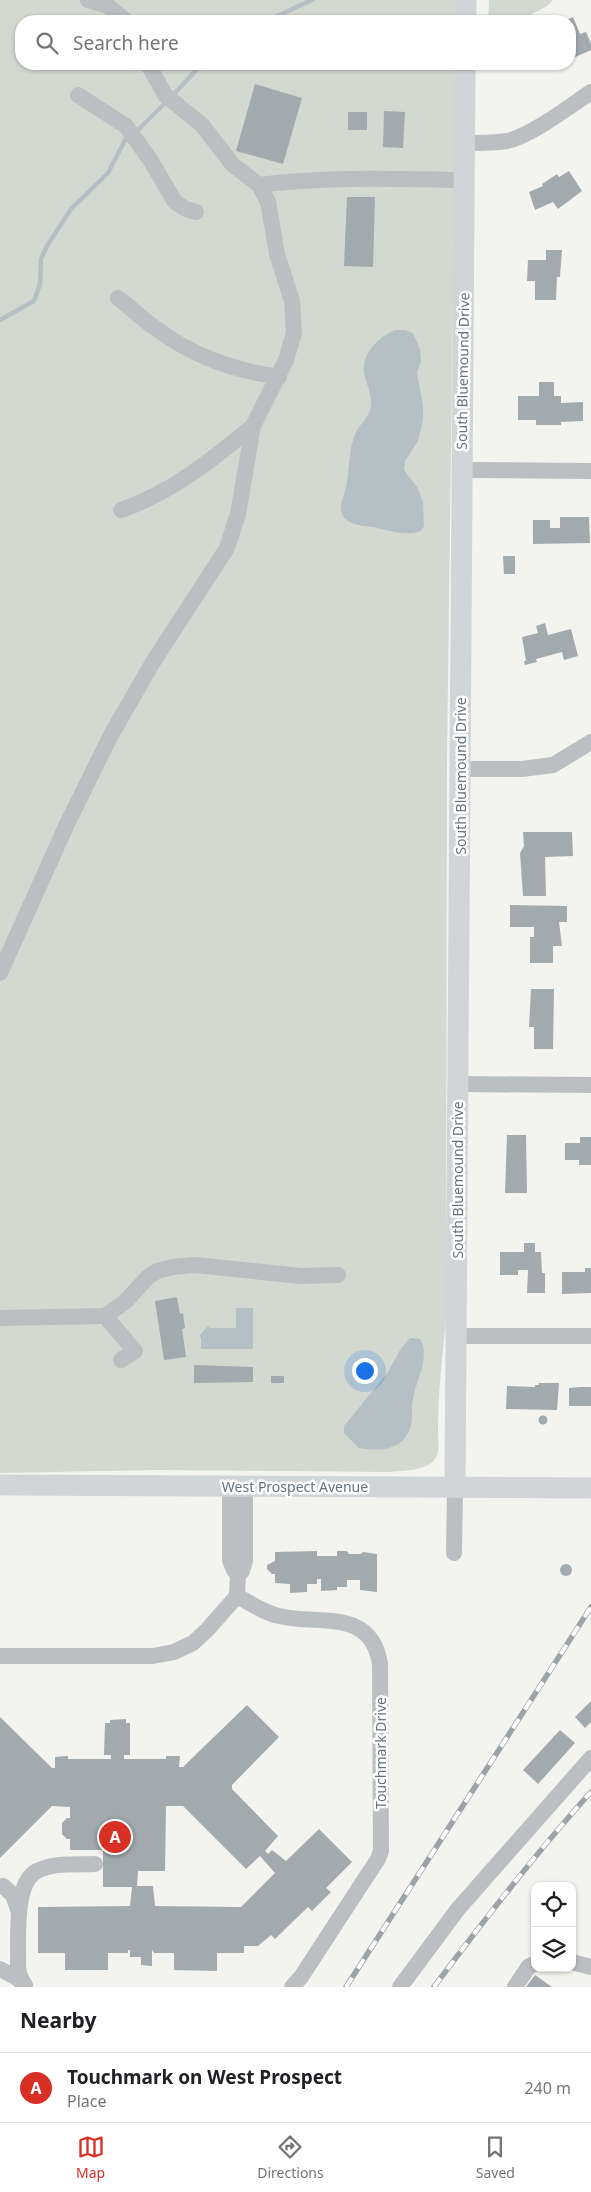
<!DOCTYPE html>
<style>
body{margin:0;font-family:"Noto Sans",sans-serif;background:#f6f6f6;color:#202124}
.controls{position:absolute;right:15px;bottom:15px;display:grid;overflow:hidden;border-radius:10px;box-shadow:0 1px 4px #0004}
.controls button{width:45px;height:45px;display:grid;place-items:center;padding:0;border:0;border-bottom:1px solid #e0e0e0;background:#fff;color:#202124;font:25px sans-serif}
.you{position:absolute;left:364px;top:1370px;width:18px;height:18px;margin:-12px;border:4px solid #fff;border-radius:50%;background:#1a73e8;box-shadow:0 0 0 8px #1a73e833}
.badge{display:grid;place-items:center;width:32px;height:32px;border-radius:50%;background:#d93025;color:#fff;font-size:16px;font-weight:700}
.pin{position:absolute;translate:-50% -50%;border:2px solid #fff;box-shadow:0 1px 5px #0006}
.list{margin:0;padding:0;list-style:none}
h2{display:flex;justify-content:space-between;align-items:center;height:65px;margin:0;padding:0 20px;font-size:21px}
h2 small{font-size:16px;font-weight:400;color:#757577}
.list li{display:grid;grid-template-columns:32px 1fr auto;gap:15px;align-items:center;box-sizing:border-box;height:70px;padding:0 20px;border-top:1px solid #e0e0e0}
.list b{display:block;font-size:19px;white-space:nowrap}
.list p{margin:0;font-size:16px;white-space:nowrap;color:#757577}
.list em{font-size:16px;font-style:normal;color:#757577}
.icon{flex:none;width:28px;height:28px;fill:none;stroke:currentColor;stroke-width:2;stroke-linecap:round;stroke-linejoin:round}
.map{position:relative;flex:none;width:591px;height:1987px;overflow:hidden}
.search{position:absolute;background:#fff;box-shadow:0 1px 4px #0004;left:15px;right:15px;top:15px;height:55px;display:flex;align-items:center;gap:12px;box-sizing:border-box;padding:0 18px;border-radius:20px;color:#757577;font-size:19px}
.sheet{height:135px;background:#fff}
nav{display:flex;justify-content:space-around;align-items:center;box-sizing:border-box;height:70px;border-top:1px solid #e0e0e0;background:#fff;font-size:14px;color:#757577}
nav a{display:grid;justify-items:center;gap:2px}
nav .on{color:#d93025}
.map>svg:first-child{display:block}
.green{fill:#d3d8d0}
.water{fill:#b6bfc3}
.lines{fill:none;stroke-linecap:round;stroke-linejoin:round}
.stream{stroke:#b6bfc3;stroke-width:4.5}
.building{fill:#a3aaae;fill-rule:evenodd}
.minor{stroke:#bbbfc1;stroke-width:16}
.major{stroke:#d1d5d8;stroke-width:21}
.rail-casing{stroke:#9da3a7;stroke-width:5.5}
.rail{stroke:#fff;stroke-width:4;stroke-dasharray:11;stroke-linecap:butt}
.labels{text-anchor:middle;stroke-width:5;stroke-linejoin:round;paint-order:stroke}
.street-label{font-size:14px;fill:#66737d;stroke:#fff}
</style>
<div class="map">
<svg width="591" height="1987" viewBox="0 0 591 1987">
<rect width="100%" height="100%" fill="#f3f3f0"/>
<!-- green -->
<g class="green">
<path d="M0 0H456V21H21V64H456L447 758 446 1321C442 1358 438 1395 438 1432 438 1440 440 1452 435 1459 426 1472 402 1470 388 1472L157 1470 0 1473Z"/>
<path d="M489 0H553L547 6 519 21H488Z"/>
</g>
<!-- water -->
<g class="water">
<path d="M396 330H405L413 333 420 349 421 361 417 373 423 405V420L418 441 405 461 404 470 417 487 423 501 424 526 421 531C406 537 388 530 373 527 362 526 347 525 342 514 339 507 343 498 345 492 350 473 348 448 356 432 360 424 368 418 370 410 374 397 366 385 364 372 362 352 380 336 396 330Z"/>
<path d="M236 1308H253V1349H201V1338L199 1336 208 1326 210 1328H236Z"/>
<path d="M410 1338 420 1339C431 1356 416 1380 413 1399 410 1414 416 1427 403 1440 391 1452 374 1450 359 1448L344 1433V1426L388 1372 400 1350Z"/>
</g>
<g class="lines">
<!-- stream -->
<g class="stream">
<path d="M266 21 312 0"/>
<path d="M172 96 202 64"/>
<path d="M135 133 167 101"/>
<path d="M0 320 34 301 40 284 41 259 47 246 71 209 108 173 125 140 129 137"/>
</g>
</g>
<!-- building -->
<g class="building">
<path d="M573 17 580 34 586 32 591 44V50L571 59 570 21H554L563 18 564 21Z"/>
<path d="M255 84 302 98 283 164 236 151Z"/>
<path d="M384 111 405 112 403 148 383 147Z"/>
<rect x="348" y="112" width="19" height="18"/>
<path d="M569 171 582 191 558 209 553 202 535 210 529 192 543 186 542 184 557 174 559 177Z"/>
<path d="M347 197H375L373 267 344 266Z"/>
<path d="M546 250H562L560 277H557L556 300H535V281H527L528 260H546Z"/>
<path d="M539 382H554V396H561V403L583 402V421L561 422V425H536V420H518V396H539Z"/>
<path d="M560 517H589L590 543 533 544V520H550V528H560Z"/>
<path d="M503 556H515V574H504Z"/>
<path d="M545 623 548 635 571 629 578 656 564 660 562 652 536 659 537 662 525 665 524 661H526L522 637 538 633 536 626Z"/>
<path d="M523 832H572L573 856 545 857 546 896H523L520 853 524 846Z"/>
<path d="M510 905 567 906V922H559L562 946H553V963H530V937H534V927H510Z"/>
<path d="M531 989H554L553 1049H534V1027H529Z"/>
<path d="M507 1135H526L527 1193H505Z"/>
<path d="M580 1137H591V1165H579V1160H565V1143H580Z"/>
<path d="M524 1243H535V1252H541L542 1273H545V1293H527L528 1270H518V1275H500V1252H524Z"/>
<path d="M585 1268H591V1293L562 1294V1272H585Z"/>
<path d="M177 1297 180 1314 183 1313 185 1328 182 1329 186 1357 164 1360 155 1301Z"/>
<path d="M194 1365 253 1367V1382L194 1383Z"/>
<rect x="271" y="1376" width="13" height="7"/>
<path d="M539 1383H559L557 1410 506 1409 507 1386 535 1387V1385H539Z"/>
<path d="M581 1387H591V1406H569V1388Z"/>
<circle cx="543" cy="1420" r="4.5"/>
<path d="M317 1551V1556H337V1551H347L349 1554H361L363 1552 377 1554V1592L360 1590V1580H347V1587H337V1590L321 1591V1579H317V1584H307V1592L290 1593V1584L275 1583V1574H272L267 1569V1565L275 1561V1552Z"/>
<circle cx="566" cy="1570" r="6"/>
<path d="M591 1701V1722L585 1728 575 1717Z"/>
<path d="M247 1705 279 1737 232 1785V1789L278 1836 265 1851 268 1854 272 1850 286 1861 319 1829 352 1862 326 1888 331 1892 312 1911 308 1907 275 1939 271 1935 258 1946H244V1953H217V1971L174 1970V1953H154L152 1950V1966L141 1965V1957H130V1950H128V1953H108V1970H65V1953H38V1907L130 1906 132 1887H103V1850H70V1839H67L62 1834V1823L67 1818H70V1807L52 1806 0 1858V1717L52 1768H55V1757L68 1756V1759H111V1755H104L105 1723H110V1720L126 1719V1723H130V1755H124V1759H166V1756H180L179 1767H183ZM166 1806H183L246 1869 260 1856 275 1873 241 1907 155 1906 153 1886H137L138 1871H165Z"/>
<path d="M560 1730 575 1743 538 1784 523 1770Z"/>
<path d="M535 1975 552 1987H526Z"/>
</g>
<g class="lines">
<!-- minor -->
<g class="minor">
<path d="M88 0 108 6 126 21"/>
<path d="M78 95 126 126 151 161 175 202 186 209 196 212"/>
<path d="M465 143C479 143 494 143 507 141 531 136 570 106 591 92"/>
<path d="M259 185C327 176 397 179 465 180"/>
<path d="M118 298C130 307 141 318 154 327 192 356 232 370 279 377"/>
<path d="M462 470 591 471"/>
<path d="M121 510C171 493 213 459 253 426"/>
<path d="M461 769H522L553 765 591 742"/>
<path d="M0 973 67 824 111 735 153 662 227 548 238 514 253 426 286 360 294 333 292 301 277 254 268 202 259 185 233 165 202 125 165 95 148 64"/>
<path d="M459 1084 591 1085"/>
<path d="M105 1316 135 1351 121 1360"/>
<path d="M0 1318 105 1316 125 1302 148 1277 157 1271 173 1267 195 1265 301 1276 338 1275"/>
<path d="M458 1336H591"/>
<path d="M230 1487V1560L234 1570 238 1574"/>
<path d="M454 1553 455 1487"/>
<path d="M237 1596C250 1603 264 1613 279 1616 319 1626 371 1607 380 1664L381 1851 378 1859 301 1977 292 1987"/>
<path d="M0 1656H153L174 1652 193 1643 207 1630 237 1596 238 1574 242 1571 245 1561V1487"/>
<path d="M3 1886 13 1895 19 1912"/>
<path d="M572 1962 591 1967"/>
<path d="M0 1969 17 1978 25 1985"/>
<path d="M25 1986 19 1974 18 1966C19 1943 13 1883 37 1871 54 1862 76 1865 95 1864"/>
<path d="M400 1987 458 1909 591 1758"/>
<path d="M515 1987 529 1966 535 1964"/>
</g>
<!-- major -->
<g class="major">
<path d="M466 21V0"/>
<path d="M0 1485 591 1488"/>
<path d="M455 1487 465 64"/>
</g>
<!-- rail casing -->
<g class="rail-casing">
<g id="rail">
<path d="M346 1987 591 1607"/>
<path d="M434 1987C484 1920 535 1854 591 1792"/>
</g>
</g>
<!-- rail -->
<use href="#rail" class="rail"/>
</g>
<g class="labels">
<!-- street labels -->
<g class="street-label">
<text transform="translate(463 371) rotate(-89)" y="5">South Bluemound Drive</text>
<text transform="translate(461 776) rotate(-90)" y="5">South Bluemound Drive</text>
<text transform="translate(458 1180) rotate(-90)" y="5">South Bluemound Drive</text>
<text x="295" y="1492">West Prospect Avenue</text>
<text transform="translate(381 1753) rotate(-90)" y="5">Touchmark Drive</text>
</g>
</g>
</svg>
<div class="controls">
<button><svg class="icon" aria-label="locate" viewBox="0 0 24 24"><circle cx="12" cy="12" r="6"/><path d="M12 2v4M12 18v4M2 12h4M18 12h4"/></svg></button>
<button><svg class="icon" aria-label="layers" viewBox="0 0 24 24"><path d="M12 4l9 5-9 5-9-5zM3 14l9 5 9-5"/></svg></button>
</div>
<div class="you"></div>
<div class="pin badge" style="left:115px;top:1837px">A</div>
<div class="search"><svg class="icon" aria-label="search" viewBox="0 0 24 24"><circle cx="10" cy="10" r="6"/><path d="M15 15l6 6"/></svg>Search here</div>
</div>
<section class="sheet">
<h2>Nearby<small></small></h2>
<ul class="list">
<li><span class="badge">A</span><div><b>Touchmark on West Prospect</b><p>Place</p></div><em>240 m</em></li>
</ul>
</section>
<nav>
<a class="on"><svg class="icon" aria-label="map" viewBox="0 0 24 24"><path d="M3 6l6-2 6 2 6-2v14l-6 2-6-2-6 2zM9 4v14M15 6v14"/></svg>Map</a>
<a><svg class="icon" aria-label="directions" viewBox="0 0 24 24"><path d="M12 3l9 9-9 9-9-9zM9 14v-3h6M13 9l2 2-2 2"/></svg>Directions</a>
<a><svg class="icon" aria-label="saved" viewBox="0 0 24 24"><path d="M7 4h10v16l-5-4-5 4z"/></svg>Saved</a>
</nav>
